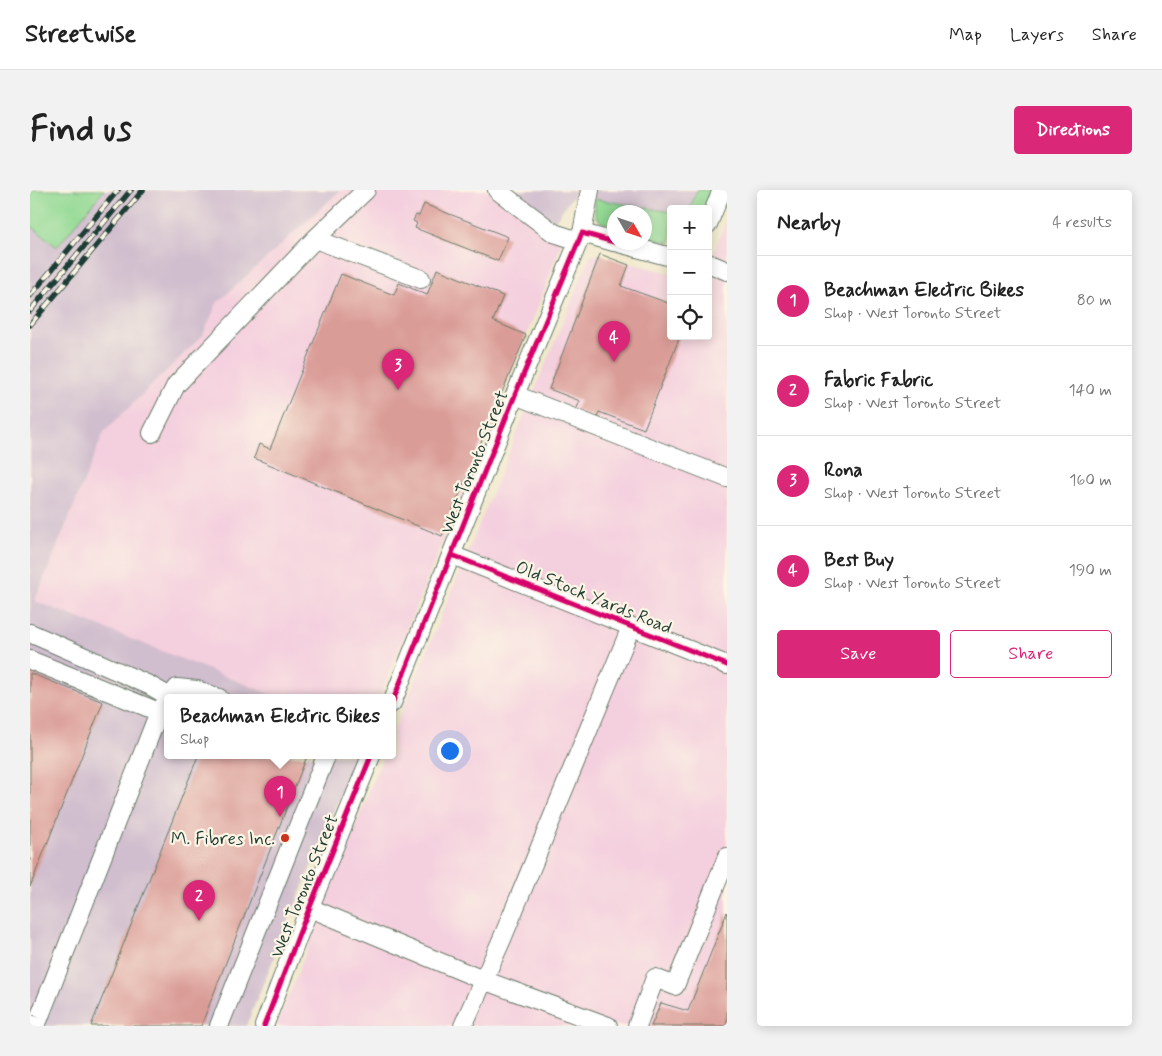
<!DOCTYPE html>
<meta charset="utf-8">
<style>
body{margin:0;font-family:Mynerve,sans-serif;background:#f2f2f2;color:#222}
.controls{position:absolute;right:15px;top:15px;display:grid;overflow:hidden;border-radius:5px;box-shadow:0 2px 12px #0003}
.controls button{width:45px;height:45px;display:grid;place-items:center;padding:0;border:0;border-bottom:1px solid #e0e0e0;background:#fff;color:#222;font:25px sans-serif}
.compass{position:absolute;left:577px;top:15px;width:45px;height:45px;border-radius:50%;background:#fff;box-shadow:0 2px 12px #0003;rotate:129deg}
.you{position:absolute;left:419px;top:560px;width:18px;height:18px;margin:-12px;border:4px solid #fff;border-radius:50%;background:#1a73e8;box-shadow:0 0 0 8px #1a73e833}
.badge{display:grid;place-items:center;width:32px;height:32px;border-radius:50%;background:#db2777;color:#fff;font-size:16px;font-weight:700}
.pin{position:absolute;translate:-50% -41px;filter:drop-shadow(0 1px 2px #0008)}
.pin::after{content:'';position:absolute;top:26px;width:18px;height:15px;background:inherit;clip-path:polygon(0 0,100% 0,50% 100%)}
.popup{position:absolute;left:134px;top:504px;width:232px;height:65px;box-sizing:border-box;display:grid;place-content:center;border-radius:5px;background:#fff;filter:drop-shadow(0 1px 4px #0005);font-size:16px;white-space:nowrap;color:#767676}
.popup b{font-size:19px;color:#222}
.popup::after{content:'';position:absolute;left:50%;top:100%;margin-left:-10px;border:10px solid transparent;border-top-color:#fff}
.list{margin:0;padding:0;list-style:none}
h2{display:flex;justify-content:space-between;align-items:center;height:65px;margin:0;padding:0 20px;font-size:21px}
h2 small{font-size:16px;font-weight:400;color:#767676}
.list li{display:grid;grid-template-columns:32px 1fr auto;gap:15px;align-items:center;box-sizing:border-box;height:90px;padding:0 20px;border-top:1px solid #e0e0e0}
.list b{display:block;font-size:19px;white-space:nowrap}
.list p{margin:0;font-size:16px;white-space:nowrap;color:#767676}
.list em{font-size:16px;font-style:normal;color:#767676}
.actions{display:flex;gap:10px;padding:15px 20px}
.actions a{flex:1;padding:11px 0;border:1px solid #db2777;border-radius:5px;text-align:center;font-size:18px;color:#db2777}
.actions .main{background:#db2777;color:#fff}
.icon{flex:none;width:28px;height:28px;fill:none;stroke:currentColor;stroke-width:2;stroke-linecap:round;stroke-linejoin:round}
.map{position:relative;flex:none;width:697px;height:836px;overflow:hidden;border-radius:5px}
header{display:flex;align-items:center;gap:30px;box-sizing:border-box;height:70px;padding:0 25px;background:#fff;border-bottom:1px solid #e0e0e0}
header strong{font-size:24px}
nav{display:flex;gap:28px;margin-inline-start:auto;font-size:18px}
.intro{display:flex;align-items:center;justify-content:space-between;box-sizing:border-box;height:120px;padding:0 30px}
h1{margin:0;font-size:35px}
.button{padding:12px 22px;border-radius:5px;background:#db2777;color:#fff;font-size:18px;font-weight:700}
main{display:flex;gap:30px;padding:0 30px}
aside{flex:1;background:#fff;border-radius:5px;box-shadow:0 2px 12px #0003}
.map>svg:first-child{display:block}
.built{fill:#f4cfde}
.industrial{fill:#d0bdce}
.green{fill:#91d993;stroke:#588b64}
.building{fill:#da9c97}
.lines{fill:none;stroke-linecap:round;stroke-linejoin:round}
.minor-casing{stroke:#687969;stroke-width:20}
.minor{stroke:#fff;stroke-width:18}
.rail-casing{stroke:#1f3d34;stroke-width:5.5}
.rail{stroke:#fcf5e5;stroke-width:4;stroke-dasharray:11;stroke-linecap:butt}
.minor-bridge-casing{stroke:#687969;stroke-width:20;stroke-linecap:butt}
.minor-bridge{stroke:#fff;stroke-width:18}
.cycleway-casing{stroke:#fcf5e5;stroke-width:8}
.cycleway{stroke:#d6006c;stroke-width:5}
.poi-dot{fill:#c8321e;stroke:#fcf5e5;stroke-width:2}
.labels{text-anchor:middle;stroke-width:4.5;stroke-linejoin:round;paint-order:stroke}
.street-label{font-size:18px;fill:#1f3d34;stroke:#fcf5e5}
.poi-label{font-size:18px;fill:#1f3d34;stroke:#fcf5e5;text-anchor:end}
</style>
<header>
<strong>Streetwise</strong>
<nav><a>Map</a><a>Layers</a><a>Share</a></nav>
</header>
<div class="intro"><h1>Find us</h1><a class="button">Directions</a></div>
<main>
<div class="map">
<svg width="697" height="836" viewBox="0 0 697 836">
<rect width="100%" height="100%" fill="#fcf5e5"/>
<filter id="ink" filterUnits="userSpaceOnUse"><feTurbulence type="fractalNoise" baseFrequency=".02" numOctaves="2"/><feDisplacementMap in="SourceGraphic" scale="10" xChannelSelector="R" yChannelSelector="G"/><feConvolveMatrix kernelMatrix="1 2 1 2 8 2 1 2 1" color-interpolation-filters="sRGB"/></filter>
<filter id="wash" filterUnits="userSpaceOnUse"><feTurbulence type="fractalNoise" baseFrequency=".0096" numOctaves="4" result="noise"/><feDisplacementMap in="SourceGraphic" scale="20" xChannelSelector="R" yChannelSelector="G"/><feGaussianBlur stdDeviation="1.12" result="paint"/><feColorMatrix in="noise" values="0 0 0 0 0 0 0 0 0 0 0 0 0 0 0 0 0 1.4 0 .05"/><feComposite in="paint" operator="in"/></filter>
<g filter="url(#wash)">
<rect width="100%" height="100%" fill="#f0e8cb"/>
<!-- built -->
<g class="built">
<path d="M311 0H488L524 32 528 38 536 39 515 99 349 508H250L5 412 74 242 173 145 187 113Z"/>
<path d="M697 30V836H247L353 566H362L363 543 561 64 641 83V146H678V76Z"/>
</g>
<!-- industrial -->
<g class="industrial">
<path d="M74 0H311L187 113 173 145 74 242 5 411 250 508H138V566H326L216 836H0V35L27 57Z"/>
<path d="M488 0H667L660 19H641V22L565 9 541 8 524 32Z"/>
</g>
<!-- green -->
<g class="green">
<path d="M0 0H74L27 57 0 35Z"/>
<path d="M667 0H682L674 19H660Z"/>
<path d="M565 9 641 22V53L615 46 614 22H584V36L571 32 565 25Z"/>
</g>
<g id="blocks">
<!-- building -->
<g class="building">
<path d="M394 14 478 47 468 71 385 38 387 33 383 31 386 25 389 26Z"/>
<path d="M570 64 599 75 591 96 641 114V146H650L614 239 569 222 567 228 546 220 550 211 519 199Z"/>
<path d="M407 79 473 106 463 131 496 145 412 346 224 268 229 254 240 259 311 84 364 105 369 93 397 105Z"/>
<path d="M0 483 73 512 0 697Z"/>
<path d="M168 566H277L171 836H61Z"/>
<path d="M697 722V836H621L631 813 658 821Z"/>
</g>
</g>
</g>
<g filter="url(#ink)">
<use href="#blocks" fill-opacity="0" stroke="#687969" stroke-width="1"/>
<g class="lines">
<!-- minor casing -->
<g class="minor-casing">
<g id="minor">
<path d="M467 0 524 43 549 51"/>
<path d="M678 34 692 0"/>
<path d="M552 43 584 52"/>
<path d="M285 49 391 89"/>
<path d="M585 52 641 67"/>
<path d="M678 73 697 81"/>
<path d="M485 205 697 288"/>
<path d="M122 243 146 195 285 49 336 0"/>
<path d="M422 365 697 475"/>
<path d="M0 443 119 495 140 507"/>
<path d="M0 470 129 522"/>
<path d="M139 508 147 498 167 500 189 508"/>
<path d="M362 513 485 205 552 43 560 0"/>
<path d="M280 718 453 790 578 836"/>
<path d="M6 836 129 522 138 510"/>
<path d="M189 836 296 566"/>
<path d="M234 836 269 744 341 566"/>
<path d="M433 836 472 749 601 437"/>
<path d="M607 836 625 788 645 796 697 667"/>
</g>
</g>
<!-- minor -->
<use href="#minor" class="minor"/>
<!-- rail casing -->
<g class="rail-casing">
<g id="rail">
<path d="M0 106 88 0"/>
<path d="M0 121 101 0"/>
<path d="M0 135 113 0"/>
</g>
</g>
<!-- rail -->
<use href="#rail" class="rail"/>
<!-- minor-bridge casing -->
<g class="minor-bridge-casing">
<path id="minor-bridge" d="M0 834 6 836"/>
</g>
<!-- minor-bridge -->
<use href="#minor-bridge" class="minor-bridge"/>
<!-- cycleway casing -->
<g class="cycleway-casing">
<g id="cycleway">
<path d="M422 365 697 475"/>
<path d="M362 513 485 205 552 43 584 52"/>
<path d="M234 836 269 744 341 566"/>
</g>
</g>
<!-- cycleway -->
<use href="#cycleway" class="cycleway"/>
</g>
</g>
<!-- markers -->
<circle class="poi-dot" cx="255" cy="648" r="5"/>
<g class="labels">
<!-- street labels -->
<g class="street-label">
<text transform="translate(444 272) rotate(-68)" y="6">West Toronto Street</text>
<text transform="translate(564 407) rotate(22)" y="6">Old Stock Yards Road</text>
<text transform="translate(274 696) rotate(-68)" y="6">West Toronto Street</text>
</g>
<!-- poi labels -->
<g class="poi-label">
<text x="245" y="654">M. Fibres Inc.</text>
</g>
</g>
</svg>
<div class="controls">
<button>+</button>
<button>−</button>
<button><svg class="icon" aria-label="locate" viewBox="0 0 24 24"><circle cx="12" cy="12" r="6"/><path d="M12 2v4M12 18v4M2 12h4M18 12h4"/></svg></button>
</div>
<svg class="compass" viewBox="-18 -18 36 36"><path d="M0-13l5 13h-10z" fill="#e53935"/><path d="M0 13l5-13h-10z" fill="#767676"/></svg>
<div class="you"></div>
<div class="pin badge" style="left:250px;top:627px">1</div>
<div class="popup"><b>Beachman Electric Bikes</b>Shop</div>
<div class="pin badge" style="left:169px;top:731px">2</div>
<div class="pin badge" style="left:368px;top:200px">3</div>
<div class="pin badge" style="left:584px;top:172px">4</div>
</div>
<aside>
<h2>Nearby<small>4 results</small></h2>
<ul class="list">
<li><span class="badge">1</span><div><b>Beachman Electric Bikes</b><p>Shop · West Toronto Street</p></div><em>80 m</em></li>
<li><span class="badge">2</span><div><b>Fabric Fabric</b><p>Shop · West Toronto Street</p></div><em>140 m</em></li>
<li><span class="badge">3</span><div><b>Rona</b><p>Shop · West Toronto Street</p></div><em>160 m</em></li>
<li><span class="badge">4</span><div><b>Best Buy</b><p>Shop · West Toronto Street</p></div><em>190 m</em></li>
</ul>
<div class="actions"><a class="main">Save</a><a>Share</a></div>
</aside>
</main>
